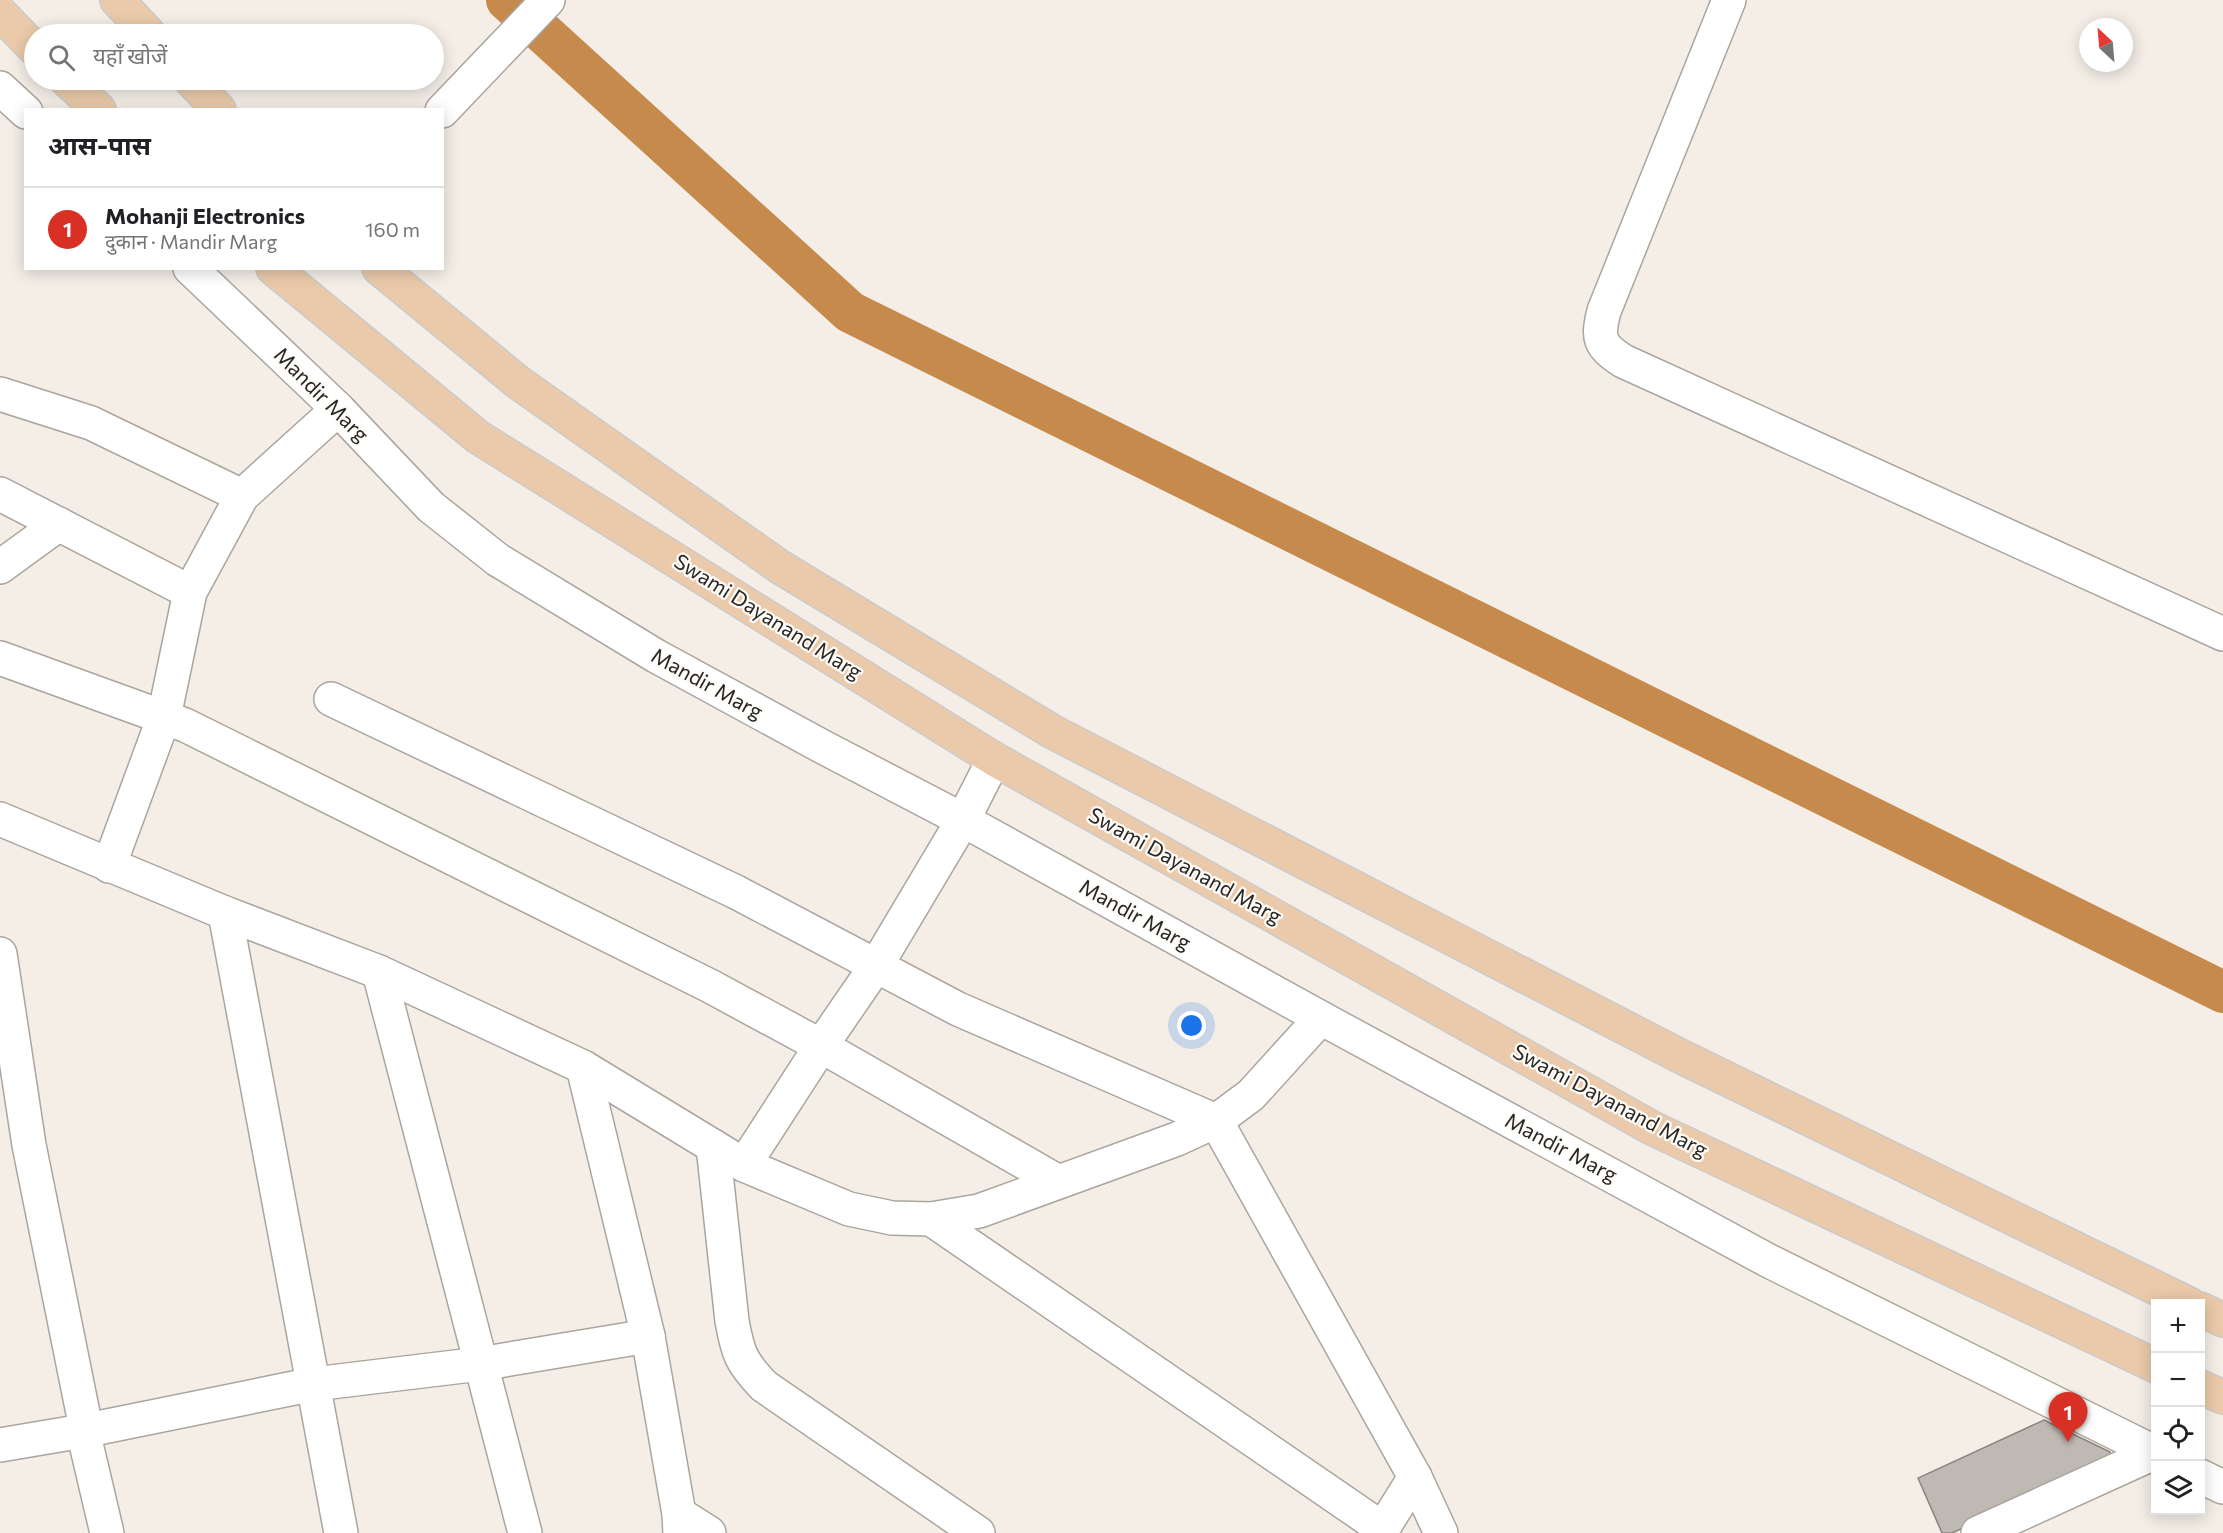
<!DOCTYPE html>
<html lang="hi">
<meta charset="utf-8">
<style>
body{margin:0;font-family:Commissioner,"Noto Sans Devanagari",sans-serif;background:#f6f6f6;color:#202124}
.controls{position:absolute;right:18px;bottom:18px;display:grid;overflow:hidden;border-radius:0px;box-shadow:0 3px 15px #0003}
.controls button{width:54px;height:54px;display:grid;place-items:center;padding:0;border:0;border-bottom:2px solid #e0e0e0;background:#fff;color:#202124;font:30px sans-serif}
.compass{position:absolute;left:2079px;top:18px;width:54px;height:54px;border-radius:50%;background:#fff;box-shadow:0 3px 15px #0003;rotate:334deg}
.you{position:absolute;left:1192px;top:1026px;width:21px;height:21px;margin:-15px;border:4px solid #fff;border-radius:50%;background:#1a73e8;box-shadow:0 0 0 9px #1a73e833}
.badge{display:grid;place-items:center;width:39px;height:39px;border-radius:50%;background:#d93025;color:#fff;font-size:20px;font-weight:700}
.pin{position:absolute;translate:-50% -50px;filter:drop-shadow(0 2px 3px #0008)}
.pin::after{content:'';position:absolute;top:32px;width:21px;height:18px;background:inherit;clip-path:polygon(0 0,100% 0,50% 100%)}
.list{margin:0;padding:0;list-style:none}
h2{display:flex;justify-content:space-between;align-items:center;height:78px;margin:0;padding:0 24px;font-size:26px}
h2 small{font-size:20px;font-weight:400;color:#757577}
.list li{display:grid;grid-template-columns:39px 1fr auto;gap:18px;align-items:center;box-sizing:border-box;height:84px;padding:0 24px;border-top:2px solid #e0e0e0}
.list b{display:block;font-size:22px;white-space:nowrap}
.list p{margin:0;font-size:20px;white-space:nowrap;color:#757577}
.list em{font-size:20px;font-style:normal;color:#757577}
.icon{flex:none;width:33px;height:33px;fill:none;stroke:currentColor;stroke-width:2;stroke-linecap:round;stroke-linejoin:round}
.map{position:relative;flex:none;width:2223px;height:1533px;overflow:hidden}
.search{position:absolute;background:#fff;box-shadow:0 3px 15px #0003;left:24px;top:24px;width:420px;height:66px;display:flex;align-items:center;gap:15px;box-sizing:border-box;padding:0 21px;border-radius:33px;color:#757577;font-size:22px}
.panel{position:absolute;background:#fff;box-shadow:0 3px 15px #0003;left:24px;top:108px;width:420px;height:162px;border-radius:0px}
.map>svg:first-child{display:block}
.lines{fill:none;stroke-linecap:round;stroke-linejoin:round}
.canal{stroke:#c68b4c;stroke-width:42}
.building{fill:#bfb9b3;stroke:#8b857f;stroke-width:1.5}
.minor-casing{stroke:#aba59f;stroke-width:36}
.major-casing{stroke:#cccbca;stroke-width:36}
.minor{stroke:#fff;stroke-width:33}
.major{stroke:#eacaaa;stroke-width:33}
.labels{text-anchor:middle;stroke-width:4.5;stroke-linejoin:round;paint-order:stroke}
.street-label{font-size:21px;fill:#292724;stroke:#fefcf9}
</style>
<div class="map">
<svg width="2223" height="1533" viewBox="0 0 2223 1533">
<rect width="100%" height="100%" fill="#f4eee7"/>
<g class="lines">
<!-- canal -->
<path class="canal" d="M507 0 850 312 2223 992"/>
</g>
<!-- building -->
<path class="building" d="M2044 1420 2110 1452V1461L1952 1533H1942L1918 1478Z"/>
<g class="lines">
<!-- minor casing -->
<g class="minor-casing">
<g id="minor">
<path d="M1729 0 1604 311C1597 339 1599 345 1623 361L2223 634"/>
<path d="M0 88 26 112"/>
<path d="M442 111 548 0"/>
<path d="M190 268 338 409 431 507 498 560 656 656 823 747 963 820 1321 1018 1769 1261 2156 1453"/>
<path d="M0 394 91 423 242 496"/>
<path d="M0 494 190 592"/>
<path d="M0 567 59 524"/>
<path d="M0 658 185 725 710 986 821 1046 1057 1181"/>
<path d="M331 699 736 892 958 1009 1216 1121 1415 1477 1441 1533"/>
<path d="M0 819 225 913 379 972 583 1067 744 1165 849 1209 892 1218 931 1219 979 1211 1177 1139 1216 1121 1251 1095 1321 1018"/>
<path d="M109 866 164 717 190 592 242 496 338 409"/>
<path d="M225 913 341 1533"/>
<path d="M0 954 29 1145 86 1428 83 1431 107 1533"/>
<path d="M379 972 525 1533"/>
<path d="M583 1067 648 1336 679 1514 680 1533"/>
<path d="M713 1146 732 1321C738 1354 741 1362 764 1386L978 1533"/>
<path d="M744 1165 821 1046 876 966 963 820 994 759"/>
<path d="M931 1219 1383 1529"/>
<path d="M0 1445 83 1431 314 1384 480 1364 648 1336"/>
<path d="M2200 1476 2223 1487"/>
<path d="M679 1514 709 1533"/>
<path d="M1380 1533 1415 1477"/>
<path d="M1978 1533 2156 1452"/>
</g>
</g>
<!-- major casing -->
<g class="major-casing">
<g id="major">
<path d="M117 0 149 34"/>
<path d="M0 13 34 48"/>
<path d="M67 80 99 110"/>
<path d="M191 80 219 110"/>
<path d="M273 268 478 437 994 759 1652 1128 2156 1366"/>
<path d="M379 268 519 383 780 567 1053 732 1682 1057 2189 1304"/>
<path d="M2200 1309 2223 1320"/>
<path d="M2200 1387 2223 1397"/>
</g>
</g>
<!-- minor -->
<use href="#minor" class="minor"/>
<!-- major -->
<use href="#major" class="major"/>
</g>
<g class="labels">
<!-- street labels -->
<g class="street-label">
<text transform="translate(321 395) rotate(45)" y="7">Mandir Marg</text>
<text transform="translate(768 617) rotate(32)" y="7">Swami Dayanand Marg</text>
<text transform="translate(707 684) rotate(29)" y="7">Mandir Marg</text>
<text transform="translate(1185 866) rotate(29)" y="7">Swami Dayanand Marg</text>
<text transform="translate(1135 915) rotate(29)" y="7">Mandir Marg</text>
<text transform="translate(1610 1101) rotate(28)" y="7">Swami Dayanand Marg</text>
<text transform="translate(1561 1148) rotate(28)" y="7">Mandir Marg</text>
</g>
</g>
</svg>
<div class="controls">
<button>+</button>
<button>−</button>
<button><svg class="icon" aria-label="locate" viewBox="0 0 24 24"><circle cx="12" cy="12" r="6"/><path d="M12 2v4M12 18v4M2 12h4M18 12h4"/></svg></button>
<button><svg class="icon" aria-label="layers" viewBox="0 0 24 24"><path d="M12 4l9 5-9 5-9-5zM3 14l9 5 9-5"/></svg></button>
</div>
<svg class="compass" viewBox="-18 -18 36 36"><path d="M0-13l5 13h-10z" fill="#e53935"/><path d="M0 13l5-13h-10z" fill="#757577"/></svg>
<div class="you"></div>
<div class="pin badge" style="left:2068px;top:1442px">1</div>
<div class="search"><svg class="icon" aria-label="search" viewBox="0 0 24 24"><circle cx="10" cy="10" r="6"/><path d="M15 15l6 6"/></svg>यहाँ खोजें</div>
<section class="panel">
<h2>आस-पास<small></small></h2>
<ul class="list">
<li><span class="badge">1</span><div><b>Mohanji Electronics</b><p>दुकान · Mandir Marg</p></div><em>160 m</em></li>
</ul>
</section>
</div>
